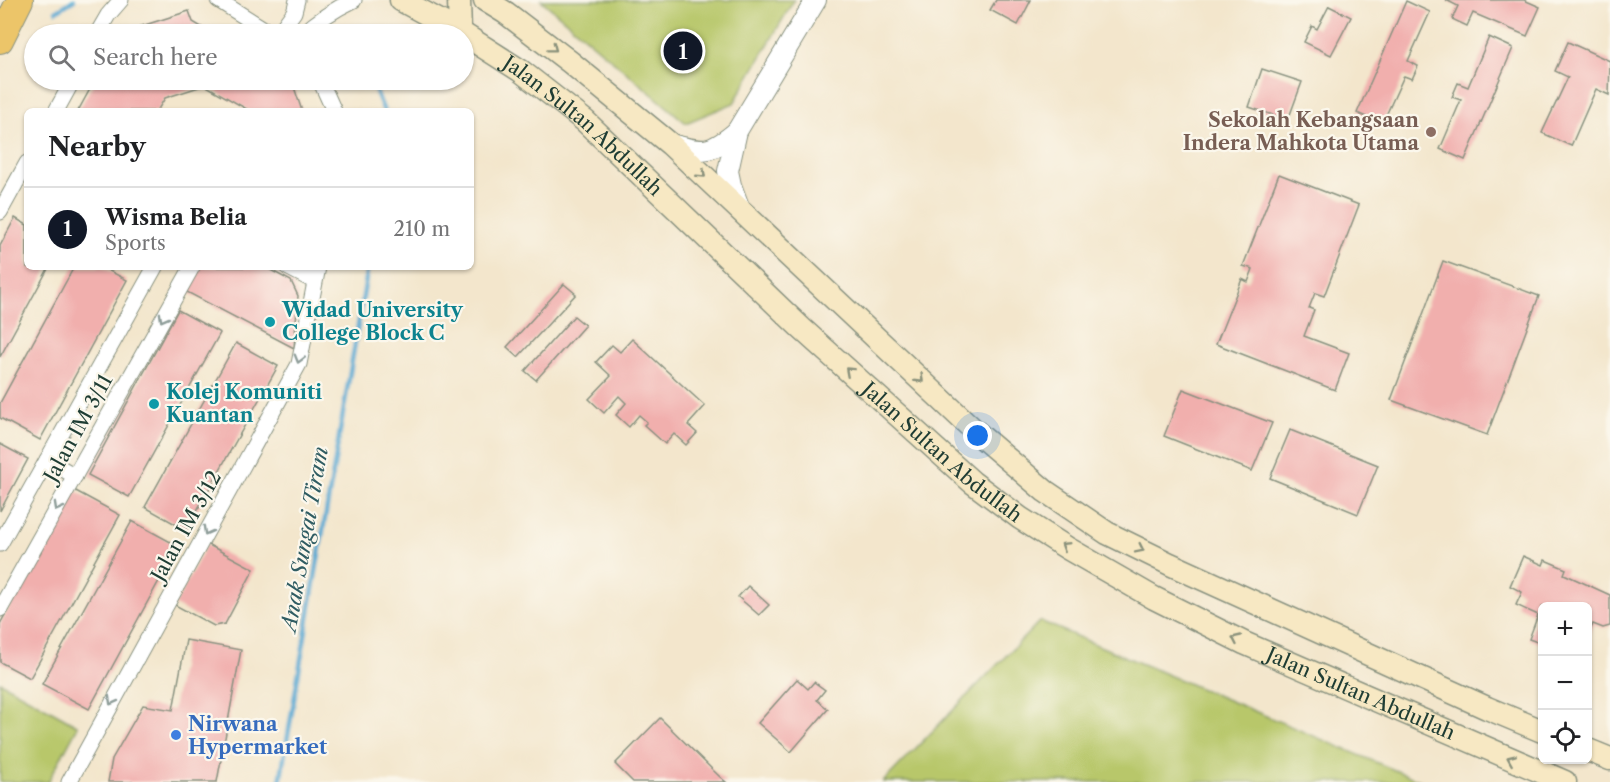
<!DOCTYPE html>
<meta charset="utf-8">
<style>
body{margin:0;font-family:"Libre Caslon Text",serif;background:#f2f2f2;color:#202124}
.controls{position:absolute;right:18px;bottom:18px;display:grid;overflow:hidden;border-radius:9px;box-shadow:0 2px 4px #0004}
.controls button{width:54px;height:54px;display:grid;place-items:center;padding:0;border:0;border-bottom:2px solid #e0e0e0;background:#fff;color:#202124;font:30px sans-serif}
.you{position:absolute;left:978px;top:436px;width:21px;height:21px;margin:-15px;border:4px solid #fff;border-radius:50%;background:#1a73e8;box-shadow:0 0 0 9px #1a73e833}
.badge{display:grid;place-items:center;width:39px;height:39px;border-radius:50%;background:#111827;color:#fff;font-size:20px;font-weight:700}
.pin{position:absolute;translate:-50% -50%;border:3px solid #fff;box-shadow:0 2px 6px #0006}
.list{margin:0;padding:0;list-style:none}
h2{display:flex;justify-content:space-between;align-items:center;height:78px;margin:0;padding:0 24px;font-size:26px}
h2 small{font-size:20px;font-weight:400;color:#757577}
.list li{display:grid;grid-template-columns:39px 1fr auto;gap:18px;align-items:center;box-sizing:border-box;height:84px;padding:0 24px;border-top:2px solid #e0e0e0}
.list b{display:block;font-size:22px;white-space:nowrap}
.list p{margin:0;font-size:20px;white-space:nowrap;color:#757577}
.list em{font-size:20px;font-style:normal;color:#757577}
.icon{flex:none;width:33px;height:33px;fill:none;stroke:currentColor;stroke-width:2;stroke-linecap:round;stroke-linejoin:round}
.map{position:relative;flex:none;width:1610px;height:782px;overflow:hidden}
.search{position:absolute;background:#fff;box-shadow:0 2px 4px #0004;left:24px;top:24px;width:450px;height:66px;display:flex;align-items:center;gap:15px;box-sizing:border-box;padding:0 21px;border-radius:33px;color:#757577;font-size:22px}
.panel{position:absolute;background:#fff;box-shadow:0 2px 4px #0004;left:24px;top:108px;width:450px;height:162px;border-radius:9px}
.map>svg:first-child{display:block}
.green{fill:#b8c76a;stroke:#6c824f;stroke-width:1.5}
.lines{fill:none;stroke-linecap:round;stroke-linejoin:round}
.stream{stroke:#56a7d1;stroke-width:4.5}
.building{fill:#f1afad}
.minor-casing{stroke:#899280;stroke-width:17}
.tertiary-casing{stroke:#899280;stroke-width:22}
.secondary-casing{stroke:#899280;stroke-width:25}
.trunk-casing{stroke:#899280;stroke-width:28}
.minor{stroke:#fff;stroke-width:15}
.tertiary{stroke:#fff;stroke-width:20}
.secondary{stroke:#f7e8c3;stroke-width:22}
.trunk{stroke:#ecc569;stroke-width:26}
.oneway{stroke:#8b927c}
.oneway2{stroke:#8f9e9a}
.education-dot{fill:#8d6e63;stroke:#fbf7ec;stroke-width:2}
.culture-dot{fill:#0f9aa8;stroke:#fbf7ec;stroke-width:2}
.shop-dot{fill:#3f7fe0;stroke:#fbf7ec;stroke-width:2}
.labels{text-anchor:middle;stroke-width:4.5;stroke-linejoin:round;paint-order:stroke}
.education-label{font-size:20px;font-weight:bold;fill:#785e54;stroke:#fbf7ec;text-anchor:end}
.street-label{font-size:20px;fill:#1f3d34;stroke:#fbf7ec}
.culture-label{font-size:20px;font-weight:bold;fill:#0d838f;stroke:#fbf7ec;text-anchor:start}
.shop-label{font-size:20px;font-weight:bold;fill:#366cbe;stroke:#fbf7ec;text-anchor:start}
.water-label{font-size:21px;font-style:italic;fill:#305d63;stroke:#fbf7ec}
</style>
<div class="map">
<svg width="1610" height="782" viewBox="0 0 1610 782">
<rect width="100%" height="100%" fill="#fbf7ec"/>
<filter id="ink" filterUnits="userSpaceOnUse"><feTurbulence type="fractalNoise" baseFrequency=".0167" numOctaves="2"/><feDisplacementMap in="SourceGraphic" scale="12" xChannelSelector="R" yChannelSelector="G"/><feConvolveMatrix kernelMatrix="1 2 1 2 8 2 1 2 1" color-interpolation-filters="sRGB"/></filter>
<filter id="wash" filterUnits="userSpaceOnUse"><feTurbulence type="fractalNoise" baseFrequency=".008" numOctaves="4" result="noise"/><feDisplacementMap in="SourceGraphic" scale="24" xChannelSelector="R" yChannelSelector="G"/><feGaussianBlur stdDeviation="1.35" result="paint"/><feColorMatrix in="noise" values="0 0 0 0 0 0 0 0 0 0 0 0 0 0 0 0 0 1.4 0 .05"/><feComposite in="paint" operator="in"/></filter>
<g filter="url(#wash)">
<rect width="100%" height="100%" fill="#f3e6cc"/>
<!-- green -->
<g class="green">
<path d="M541 0H794L734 103 686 123Z"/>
<path d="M1040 621 1423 782H883Z"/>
<path d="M0 682 77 725V728L48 782H0Z"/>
</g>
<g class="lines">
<!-- stream -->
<g class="stream">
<path d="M56 11 74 0"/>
<path d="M332 31 337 34"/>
<path d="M371 80 384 111"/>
<path d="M280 782 368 267"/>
</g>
</g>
<g id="blocks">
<!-- building -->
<g class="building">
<path d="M996 0H1031L1018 25 990 10Z"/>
<path d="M1446 0H1524L1540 7 1527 36 1473 13 1467 26 1452 19 1458 6Z"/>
<path d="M1406 1 1430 12 1408 61 1418 66 1412 79 1404 76 1382 124 1357 113Z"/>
<path d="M1329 6 1351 17 1331 55 1304 42 1312 26 1317 29Z"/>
<path d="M189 11 193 22 213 34H127L126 31Z"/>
<path d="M1489 37 1513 48 1465 160 1440 149 1461 100 1452 97 1458 83 1468 87Z"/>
<path d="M1568 42 1610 61 1609 95 1596 89 1571 146 1542 133 1568 77 1555 71Z"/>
<path d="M1262 69 1302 82 1288 120 1249 107Z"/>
<path d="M95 80H283L294 87 302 111H250L205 85 165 98 157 111H78Z"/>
<path d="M1279 174 1359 205 1324 296 1315 293 1309 308 1314 310 1304 336 1349 353 1335 390 1216 344 1242 279 1248 282 1253 269 1243 266Z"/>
<path d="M15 218 27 225V267H49L0 357V246Z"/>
<path d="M1443 261 1539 296 1487 435 1391 400Z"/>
<path d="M74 267H102L127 280 40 440 0 418V403Z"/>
<path d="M199 267H265L291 281 298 296 294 348 185 291Z"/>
<path d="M564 284 576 294 518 357 507 347Z"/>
<path d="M178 310 220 333 129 497 88 475Z"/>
<path d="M574 316 585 325 536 380 525 371Z"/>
<path d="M632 339 705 406 688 425 697 433 686 445 674 434 665 444 644 425 647 422 639 415 629 427 616 415 626 403 619 396 604 413 589 399 611 376 596 362 612 345 620 352Z"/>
<path d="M236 343 278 366 186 530 145 507Z"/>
<path d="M1183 389 1272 423 1252 471 1164 436Z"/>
<path d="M1290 430 1378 465 1358 514 1270 478Z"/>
<path d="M0 444 28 459 0 511Z"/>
<path d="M74 490 120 515 30 678 0 662V624Z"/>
<path d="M132 521 178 546 89 709 42 684Z"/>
<path d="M207 544 254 569 225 624 214 626 175 605Z"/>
<path d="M1523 556 1543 565 1545 560 1566 569 1564 574 1610 595V626L1603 628 1593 624 1588 635 1587 606H1542V640L1540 643 1529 639 1538 615 1516 605 1522 592 1510 586Z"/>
<path d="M748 586 769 605 759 615 738 597Z"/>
<path d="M186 640 241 650 217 782H108L112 759 143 705 173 710Z"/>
<path d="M797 679 808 689 814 682 825 690 817 700 828 709 791 752 758 723Z"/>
<path d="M660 718 720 777 726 782H633L615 764Z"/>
</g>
</g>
</g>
<g filter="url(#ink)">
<use href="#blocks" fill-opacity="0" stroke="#899280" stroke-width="1.5"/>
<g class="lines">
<!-- minor casing -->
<g class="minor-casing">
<g id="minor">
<path d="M218 0 272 34"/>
<path d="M97 34 108 15 121 0"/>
<path d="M278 34 294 12 297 0"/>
<path d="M303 34C319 19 335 9 354 0"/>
<path d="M320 80 334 111"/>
<path d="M56 111 73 80"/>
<path d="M0 212 27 163"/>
<path d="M287 267 314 281"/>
<path d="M47 460 75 476"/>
<path d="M0 544 155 267"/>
<path d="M0 609 192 267"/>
<path d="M69 782 299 364 318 267"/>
</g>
</g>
<!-- tertiary casing -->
<g class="tertiary-casing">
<g id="tertiary">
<path d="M670 144C704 153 710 154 737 131"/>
<path d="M740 209 731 185 728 171 737 131 816 0"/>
</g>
</g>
<!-- secondary casing -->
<g class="secondary-casing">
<g id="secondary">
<path id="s1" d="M401 0 460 32 521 71 585 121 801 328 972 482 1020 518 1067 548 1154 598 1244 643 1565 782"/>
<path d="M459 0 460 32"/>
<path d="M485 0 506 13 570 62 670 144 976 432 1045 491 1107 533 1170 564 1487 708 1542 731"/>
<path d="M1588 750 1610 759"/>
</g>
</g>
<!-- trunk casing -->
<g class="trunk-casing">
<path id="trunk" d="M0 40 20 0"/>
</g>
<!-- minor -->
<use href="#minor" class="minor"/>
<!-- tertiary -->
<use href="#tertiary" class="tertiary"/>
<!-- secondary -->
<use href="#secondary" class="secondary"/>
<!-- trunk -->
<use href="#trunk" class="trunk"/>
</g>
<!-- one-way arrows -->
<defs><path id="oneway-chevron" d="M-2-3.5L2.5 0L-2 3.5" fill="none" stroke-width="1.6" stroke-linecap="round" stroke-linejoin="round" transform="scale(1.5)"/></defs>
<g class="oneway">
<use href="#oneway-chevron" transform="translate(553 48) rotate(37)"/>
<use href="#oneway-chevron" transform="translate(702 174) rotate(43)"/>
<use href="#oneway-chevron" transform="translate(849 371) rotate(-138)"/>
<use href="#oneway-chevron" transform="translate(920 379) rotate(44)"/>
<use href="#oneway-chevron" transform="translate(1065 546) rotate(-148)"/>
<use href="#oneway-chevron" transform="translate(1140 549) rotate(26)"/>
<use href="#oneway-chevron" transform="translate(1236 639) rotate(-155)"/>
<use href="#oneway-chevron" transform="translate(1511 759) rotate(-157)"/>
</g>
<g class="oneway2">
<use href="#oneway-chevron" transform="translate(163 318) rotate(119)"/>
<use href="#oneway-chevron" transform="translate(299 359) rotate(106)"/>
<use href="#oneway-chevron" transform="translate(58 507) rotate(119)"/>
<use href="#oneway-chevron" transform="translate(207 531) rotate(119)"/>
<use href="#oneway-chevron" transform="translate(112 701) rotate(119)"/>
</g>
</g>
<!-- markers -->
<circle class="education-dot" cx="1431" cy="132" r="6"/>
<g class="culture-dot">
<circle cx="270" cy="322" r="6"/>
<circle cx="154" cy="404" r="6"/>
</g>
<circle class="shop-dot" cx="176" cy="735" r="6"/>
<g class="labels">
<!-- education labels -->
<g class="education-label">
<text x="1419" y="127">Sekolah Kebangsaan<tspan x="1419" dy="23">Indera Mahkota Utama</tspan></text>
</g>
<!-- street labels -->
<g class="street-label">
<text dy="7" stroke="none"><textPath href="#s1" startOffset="222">Jalan Sultan Abdullah</textPath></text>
<text transform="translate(78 428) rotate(-61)" y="7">Jalan IM 3/11</text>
<text dy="7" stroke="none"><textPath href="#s1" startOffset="708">Jalan Sultan Abdullah</textPath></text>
<text transform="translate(186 526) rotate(-61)" y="7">Jalan IM 3/12</text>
<text dy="7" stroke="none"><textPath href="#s1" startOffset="1194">Jalan Sultan Abdullah</textPath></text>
</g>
<!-- culture labels -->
<g class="culture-label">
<text x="282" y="317">Widad University<tspan x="282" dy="23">College Block C</tspan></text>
<text x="166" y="399">Kolej Komuniti<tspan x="166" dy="23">Kuantan</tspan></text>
</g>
<!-- shop labels -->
<g class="shop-label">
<text x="188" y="731">Nirwana<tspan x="188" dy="23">Hypermarket</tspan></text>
</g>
<!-- water labels -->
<g class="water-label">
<text transform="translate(305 539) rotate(-80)" y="7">Anak Sungai Tiram</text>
</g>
</g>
</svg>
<div class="controls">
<button>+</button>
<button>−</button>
<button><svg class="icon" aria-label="locate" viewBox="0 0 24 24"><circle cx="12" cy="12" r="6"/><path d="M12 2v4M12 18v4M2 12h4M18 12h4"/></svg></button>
</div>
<div class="you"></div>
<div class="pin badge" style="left:683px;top:51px">1</div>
<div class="search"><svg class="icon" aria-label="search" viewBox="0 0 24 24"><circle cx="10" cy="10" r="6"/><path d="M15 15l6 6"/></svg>Search here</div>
<section class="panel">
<h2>Nearby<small></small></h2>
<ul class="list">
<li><span class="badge">1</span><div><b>Wisma Belia</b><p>Sports</p></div><em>210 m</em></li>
</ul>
</section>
</div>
